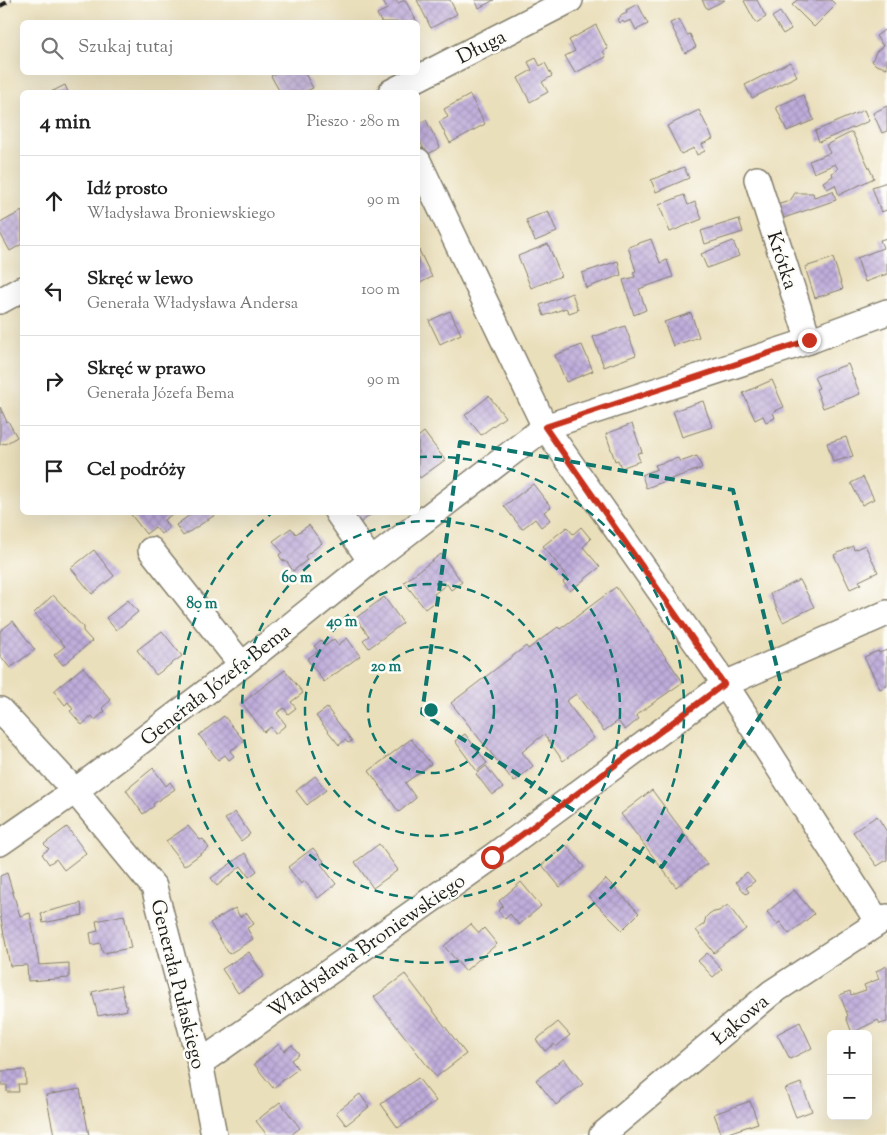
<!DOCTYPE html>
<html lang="pl">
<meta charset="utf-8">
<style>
body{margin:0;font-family:"Sorts Mill Goudy",serif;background:#f6f6f6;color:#222}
.controls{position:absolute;right:15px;bottom:15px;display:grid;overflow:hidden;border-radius:8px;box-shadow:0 5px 20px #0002}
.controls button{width:45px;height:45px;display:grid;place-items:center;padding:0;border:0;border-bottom:1px solid #e0e0e0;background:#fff;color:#222;font:25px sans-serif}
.stop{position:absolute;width:15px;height:15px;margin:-11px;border:4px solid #c8321e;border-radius:50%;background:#fff}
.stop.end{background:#c8321e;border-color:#fff;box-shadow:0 1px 5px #0008}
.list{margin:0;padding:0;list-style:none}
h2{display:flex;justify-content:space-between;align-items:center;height:65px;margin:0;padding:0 20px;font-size:21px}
h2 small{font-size:16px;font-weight:400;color:#767676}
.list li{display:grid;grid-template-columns:32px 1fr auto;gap:15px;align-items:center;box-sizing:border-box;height:90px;padding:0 20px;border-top:1px solid #e0e0e0}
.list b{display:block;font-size:19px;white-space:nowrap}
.list p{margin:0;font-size:16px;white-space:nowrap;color:#767676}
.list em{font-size:16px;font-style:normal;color:#767676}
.icon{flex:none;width:28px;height:28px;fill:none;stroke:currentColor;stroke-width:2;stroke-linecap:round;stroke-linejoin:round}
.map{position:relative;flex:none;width:887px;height:1135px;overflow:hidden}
.search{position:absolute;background:#fff;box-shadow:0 5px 20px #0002;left:20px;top:20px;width:400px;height:55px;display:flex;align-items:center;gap:12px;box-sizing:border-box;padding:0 18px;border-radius:8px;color:#767676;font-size:19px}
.panel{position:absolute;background:#fff;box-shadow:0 5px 20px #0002;left:20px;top:90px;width:400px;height:425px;border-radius:8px}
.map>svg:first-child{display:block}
.building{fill:url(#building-cross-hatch)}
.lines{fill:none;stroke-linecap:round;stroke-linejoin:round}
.minor-casing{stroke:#837e6c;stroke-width:28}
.minor{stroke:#fff;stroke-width:25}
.rail{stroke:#1c1c1c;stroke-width:4;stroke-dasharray:8 4;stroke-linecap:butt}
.route{stroke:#c8321e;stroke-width:6}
.marked{fill:none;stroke:#0f766e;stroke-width:4;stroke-dasharray:10 6;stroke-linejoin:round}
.ring{fill:none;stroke:#0f766e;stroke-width:2.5;stroke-dasharray:9 6}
.labels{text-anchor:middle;stroke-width:5;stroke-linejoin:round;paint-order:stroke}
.street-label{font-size:20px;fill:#1c1c1c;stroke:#fdfcf7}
.centre{fill:#0f766e;stroke:#fdfcf7;stroke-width:2.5}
.ring-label{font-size:15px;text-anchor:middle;font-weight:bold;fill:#0f766e;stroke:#fdfcf7;stroke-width:5;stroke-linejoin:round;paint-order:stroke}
</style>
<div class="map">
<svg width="887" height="1135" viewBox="0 0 887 1135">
<defs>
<pattern id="building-cross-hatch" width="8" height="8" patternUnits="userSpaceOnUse" patternTransform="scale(1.25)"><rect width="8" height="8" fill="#beacda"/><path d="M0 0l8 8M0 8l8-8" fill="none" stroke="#a393ba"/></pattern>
</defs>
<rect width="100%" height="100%" fill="#fdfcf7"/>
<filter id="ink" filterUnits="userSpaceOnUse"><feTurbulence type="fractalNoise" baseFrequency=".02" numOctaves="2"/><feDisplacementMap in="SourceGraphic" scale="10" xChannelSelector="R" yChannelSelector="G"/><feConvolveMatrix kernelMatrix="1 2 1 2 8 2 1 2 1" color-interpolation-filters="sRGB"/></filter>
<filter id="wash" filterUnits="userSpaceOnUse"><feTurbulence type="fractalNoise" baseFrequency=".0096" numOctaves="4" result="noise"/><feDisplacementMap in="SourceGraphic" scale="20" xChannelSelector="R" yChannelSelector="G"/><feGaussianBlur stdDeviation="1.12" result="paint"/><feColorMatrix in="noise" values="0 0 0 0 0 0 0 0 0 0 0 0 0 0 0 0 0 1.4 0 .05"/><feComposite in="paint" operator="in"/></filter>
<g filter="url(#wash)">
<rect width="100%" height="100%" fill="#eadfbb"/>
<g id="blocks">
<!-- building -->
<g class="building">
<path d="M382 0H396L398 3 405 0 417 22H381L377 14 387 9Z"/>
<path d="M417 0H450L457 14 431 28Z"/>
<path d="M475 0H494L479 8Z"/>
<path d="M702 0H725L707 9Z"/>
<path d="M746 0H757L766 17 756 23 744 1Z"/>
<path d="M797 0H831L836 5 814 27 792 5Z"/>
<path d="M638 4 648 24 636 30 631 20 624 23 623 21 620 23 618 19 621 17 620 16 627 13 626 10Z"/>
<path d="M780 12 791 29 783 34 772 17Z"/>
<path d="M679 19 687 35 690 34 696 47 685 53 670 23Z"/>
<path d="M596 25 608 49 603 51 606 57 575 73 565 56 575 51 569 40Z"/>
<path d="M887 28V68L876 65 872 61 876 52 883 46 876 36Z"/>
<path d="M536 58 540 66 545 63 552 76 542 82 548 92 530 102 518 78 532 70 528 62Z"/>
<path d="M790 62 797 76 752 98 745 85Z"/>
<path d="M278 72H304L313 88 304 92H280L271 76Z"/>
<path d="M65 85 68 92H51Z"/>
<path d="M470 95 485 124 450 143 439 122 448 117 444 109Z"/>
<path d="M803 95 814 120 787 131 776 107Z"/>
<path d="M887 106V131L882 133 873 113Z"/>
<path d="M699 110 713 139 702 144 705 151 697 155 694 148 681 154 667 126Z"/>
<path d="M864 110 869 121 819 142 815 131Z"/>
<path d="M426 120 440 147 427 155 418 138V124Z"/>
<path d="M852 132 874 178 839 195 835 185 827 189 823 182 833 176 832 173 838 169 835 164 814 173 809 161 830 153 826 145Z"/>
<path d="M684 167 689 178 656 192 651 180Z"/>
<path d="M887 182V210L881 212 872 187Z"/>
<path d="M833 191 836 200 778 220 773 206 790 201 795 193H813L814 197Z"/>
<path d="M684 195 688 205 695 202 702 219 670 232 659 205Z"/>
<path d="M22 211V244L10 251 0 233V223Z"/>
<path d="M548 211 557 232 535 241 526 220Z"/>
<path d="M739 219 743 232 705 244 701 231Z"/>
<path d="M887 238V274L865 282 857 258 883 248 880 240Z"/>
<path d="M651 239 660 263 667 260 673 277 639 289 646 310 634 315 623 280 635 277 633 272 636 271 628 247Z"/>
<path d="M733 241 739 256 707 268 701 254Z"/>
<path d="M548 244 561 276 531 288 518 256Z"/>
<path d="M418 248 432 277 418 284Z"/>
<path d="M833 258 843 289 815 298 805 267Z"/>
<path d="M618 261 621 275 586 288 582 273Z"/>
<path d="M572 293 578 310 569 313 566 308 544 316 540 305Z"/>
<path d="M450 311 461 334 440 344 429 321Z"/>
<path d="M691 313 699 337 673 346 664 322Z"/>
<path d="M625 326 636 355 604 367 593 337Z"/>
<path d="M582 345 593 371 566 382 555 355Z"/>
<path d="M848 364 860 394 823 408 816 389 819 388 814 377Z"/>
<path d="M772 380 784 407 773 412 775 418 766 422 763 416 755 420 743 393Z"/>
<path d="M489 396 505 417 481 435 465 415Z"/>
<path d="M703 401 712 427 682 437 673 411Z"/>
<path d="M0 407 7 422 8 421 17 437 5 444 4 443 0 445Z"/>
<path d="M632 424 642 452 637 453 640 461 621 468 618 460 615 461 606 434Z"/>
<path d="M424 432 445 460 420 478 418 475V437Z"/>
<path d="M846 437 853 456 833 462 827 443Z"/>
<path d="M697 456 702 468 646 488 642 475 657 469 655 465 678 458 680 462Z"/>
<path d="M863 477 874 499 862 505 851 483Z"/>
<path d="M533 484 551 507 544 512 550 520 541 527 535 519 522 529 504 506Z"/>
<path d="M129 512H175L164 520 169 528 161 534 155 527 146 534Z"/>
<path d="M194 512H213L215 515 183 536 176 525Z"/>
<path d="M352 512H374L360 523Z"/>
<path d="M309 525 322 543 305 556 307 560 293 571 287 562 282 560 279 555 282 552 273 541 291 528 296 534Z"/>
<path d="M567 527 573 534 581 527 591 539 583 547 600 567 570 591 563 582 568 578 543 546Z"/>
<path d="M865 545 878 572 859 581 861 584 850 589 834 555 853 546 854 550Z"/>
<path d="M94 550 114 576 92 594 71 568Z"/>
<path d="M441 554 462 582 451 590 447 584 434 594 438 599 425 609 404 582Z"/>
<path d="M800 580 814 607 783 622 770 594Z"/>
<path d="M616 587 683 682 636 715 639 719 625 730 618 721 604 731 576 694 566 701 594 738 563 761 544 734 522 752 533 766 514 782 451 703 526 646 528 649 558 627 560 629Z"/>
<path d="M53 595 83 627V631L92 641 63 665 54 655 65 646 34 613Z"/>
<path d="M384 597 403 623 369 648 363 640 369 636 356 618Z"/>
<path d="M128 600 138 612 116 630 106 618Z"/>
<path d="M13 621 35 650 10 668 0 655V631Z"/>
<path d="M162 631 182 656 156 675 137 650Z"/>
<path d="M347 638 360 656 324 682 307 659 318 651 314 646 321 640 325 646 334 639 338 645Z"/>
<path d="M887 650V686L880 689 864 657 878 651 879 653Z"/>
<path d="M83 667 111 700 102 708 105 711 95 720 92 716 82 725 70 711 73 709 68 702 65 705 54 691Z"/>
<path d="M285 670 303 693 291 702 296 708 288 714 284 708 277 713 286 725 275 734 271 727 264 732 242 703Z"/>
<path d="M327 708 349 737 352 741 348 743 345 740 339 745 316 716Z"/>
<path d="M224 716 244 741 230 751 234 756 229 760 225 755 218 760 199 735Z"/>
<path d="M465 734 487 763 477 771 455 741Z"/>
<path d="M411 739 431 764 405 783 416 798 399 812 369 771Z"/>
<path d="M486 766 503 788 492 795 476 774Z"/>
<path d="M153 768 166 786 170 782 175 789 153 804 154 806 143 814 126 790Z"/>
<path d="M315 776 326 790 307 805 296 791Z"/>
<path d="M652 790 707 864 676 887 621 814Z"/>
<path d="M235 812 250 834 241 841 225 819Z"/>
<path d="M877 816 887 832V860L877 866 853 832Z"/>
<path d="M188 826 200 840 203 839 209 848 184 866 166 841Z"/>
<path d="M67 827 86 853 64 870 56 859 49 864 42 854 49 849 44 844Z"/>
<path d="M379 844 398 870 373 888 355 862Z"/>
<path d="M566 845 584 867 560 887 542 865Z"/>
<path d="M313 848 324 861 321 864 336 884 318 898 305 881 301 884 288 867Z"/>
<path d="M245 853 257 871 249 877 241 866 217 886 211 878Z"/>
<path d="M747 872 755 881 746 888 749 892 746 894 736 882Z"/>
<path d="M7 873 20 916 30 913 39 965 69 963V978L28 981 27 965 10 966 0 914V876Z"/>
<path d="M606 879 639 913 622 930 588 896Z"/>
<path d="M521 882 541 906 519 925 510 914 505 919 498 911 503 906 499 901Z"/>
<path d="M794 890 814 914 789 934 780 922 777 924 767 912Z"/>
<path d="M81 903 83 915 43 923 41 913Z"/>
<path d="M728 905 746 929 714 953 696 930 704 924 706 917 710 913 719 911Z"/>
<path d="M235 908 240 917 247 913 254 924 247 928 253 939 229 954 210 923Z"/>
<path d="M124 915 131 948 103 953 100 943 92 945 90 933 98 931 96 921Z"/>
<path d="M471 924 479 933 484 928 497 944 465 971 444 946Z"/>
<path d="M249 952 264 976 238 993 222 969Z"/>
<path d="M707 953 722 969 713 977 698 961Z"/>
<path d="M887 966V1022L880 1024 878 1020 852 1033 846 1017 848 1016 840 995 850 991 851 995 866 990 864 985 879 979 876 971Z"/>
<path d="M405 974 466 1054 436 1077 374 997Z"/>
<path d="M121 985 127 1010 98 1016 92 992Z"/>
<path d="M558 1022 570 1035 556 1047 554 1044 545 1051 536 1040Z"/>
<path d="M800 1022 812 1048 790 1059 777 1034Z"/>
<path d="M279 1044 284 1051 292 1045 299 1054 291 1060 298 1069 273 1088 254 1064Z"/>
<path d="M564 1059 583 1084 556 1105 536 1080Z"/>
<path d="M25 1070 26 1084H18L19 1092H7V1085H1V1071Z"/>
<path d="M418 1078 436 1101 398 1128 381 1104Z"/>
<path d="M801 1083 812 1111 796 1117 785 1089Z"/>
<path d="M80 1089 89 1135H54L46 1095Z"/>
<path d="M360 1094 369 1107 346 1125 336 1112Z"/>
<path d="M750 1101 758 1123 722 1135 714 1114Z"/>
<path d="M280 1102 300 1128 291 1135H267L256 1121Z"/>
</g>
</g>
</g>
<g filter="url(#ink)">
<use href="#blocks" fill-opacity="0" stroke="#837e6c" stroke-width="1"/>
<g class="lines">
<!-- minor casing -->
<g class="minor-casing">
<g id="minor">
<path d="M391 92 570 0"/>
<path d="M418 161 545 427 725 684 878 922"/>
<path d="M757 179 809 341"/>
<path d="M0 301 22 289"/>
<path d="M337 512 371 561"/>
<path d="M151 550 242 665"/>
<path d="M0 710 75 791 154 887 200 1063 214 1135"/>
<path d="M0 843 75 791 242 665 371 561 545 427 809 341 887 312"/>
<path d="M200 1063 492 857 725 684 887 613"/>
<path d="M602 1135 771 993 887 917"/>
</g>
</g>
<!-- minor -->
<use href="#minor" class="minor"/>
<!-- rail -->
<path class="rail" d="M0 6 11 0"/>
</g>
</g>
<g class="lines" filter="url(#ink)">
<!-- route -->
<path class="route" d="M492 857 724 684 545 427 809 340"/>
</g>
<!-- marked area -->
<path class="marked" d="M460 442 733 490 781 684 662 867 422 713Z"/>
<!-- distance rings -->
<g class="ring">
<circle cx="431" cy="710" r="63"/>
<circle cx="431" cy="710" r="126"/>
<circle cx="431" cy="710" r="189"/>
<path d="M418 457A253 253 0 1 1 272 513"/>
</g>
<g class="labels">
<!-- street labels -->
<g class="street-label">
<text transform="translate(481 46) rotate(-27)" y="7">Długa</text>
<text transform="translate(783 260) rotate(72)" y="7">Krótka</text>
<text transform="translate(215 684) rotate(-38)" y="7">Generała Józefa Bema</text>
<text transform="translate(366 945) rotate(-35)" y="7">Władysława Broniewskiego</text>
<text transform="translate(179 984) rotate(76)" y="7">Generała Pułaskiego</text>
<text transform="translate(740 1019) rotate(-40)" y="7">Łąkowa</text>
</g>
</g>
<circle cx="431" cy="710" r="8" class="centre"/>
<g class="ring-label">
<text x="297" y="582">60 m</text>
<text x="202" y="608">80 m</text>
<text x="342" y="626">40 m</text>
<text x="386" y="671">20 m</text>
</g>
</svg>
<div class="controls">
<button>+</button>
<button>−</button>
</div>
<div class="stop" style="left:492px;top:857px"></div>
<div class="stop end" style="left:809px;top:340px"></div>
<div class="search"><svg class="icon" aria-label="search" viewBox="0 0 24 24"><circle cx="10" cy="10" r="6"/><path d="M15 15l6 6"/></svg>Szukaj tutaj</div>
<section class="panel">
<h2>4 min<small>Pieszo · 280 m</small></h2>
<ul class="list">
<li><svg class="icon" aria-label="ahead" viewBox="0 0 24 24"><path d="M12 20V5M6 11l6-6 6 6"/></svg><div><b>Idź prosto</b><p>Władysława Broniewskiego</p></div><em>90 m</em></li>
<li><svg class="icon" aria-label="left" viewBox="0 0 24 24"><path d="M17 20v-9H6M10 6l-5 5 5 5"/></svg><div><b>Skręć w lewo</b><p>Generała Władysława Andersa</p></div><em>100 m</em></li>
<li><svg class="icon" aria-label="right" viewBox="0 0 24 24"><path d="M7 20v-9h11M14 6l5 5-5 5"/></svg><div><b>Skręć w prawo</b><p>Generała Józefa Bema</p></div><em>90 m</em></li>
<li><svg class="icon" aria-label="arrive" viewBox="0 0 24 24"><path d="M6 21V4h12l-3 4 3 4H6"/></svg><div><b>Cel podróży</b></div></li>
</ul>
</section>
</div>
